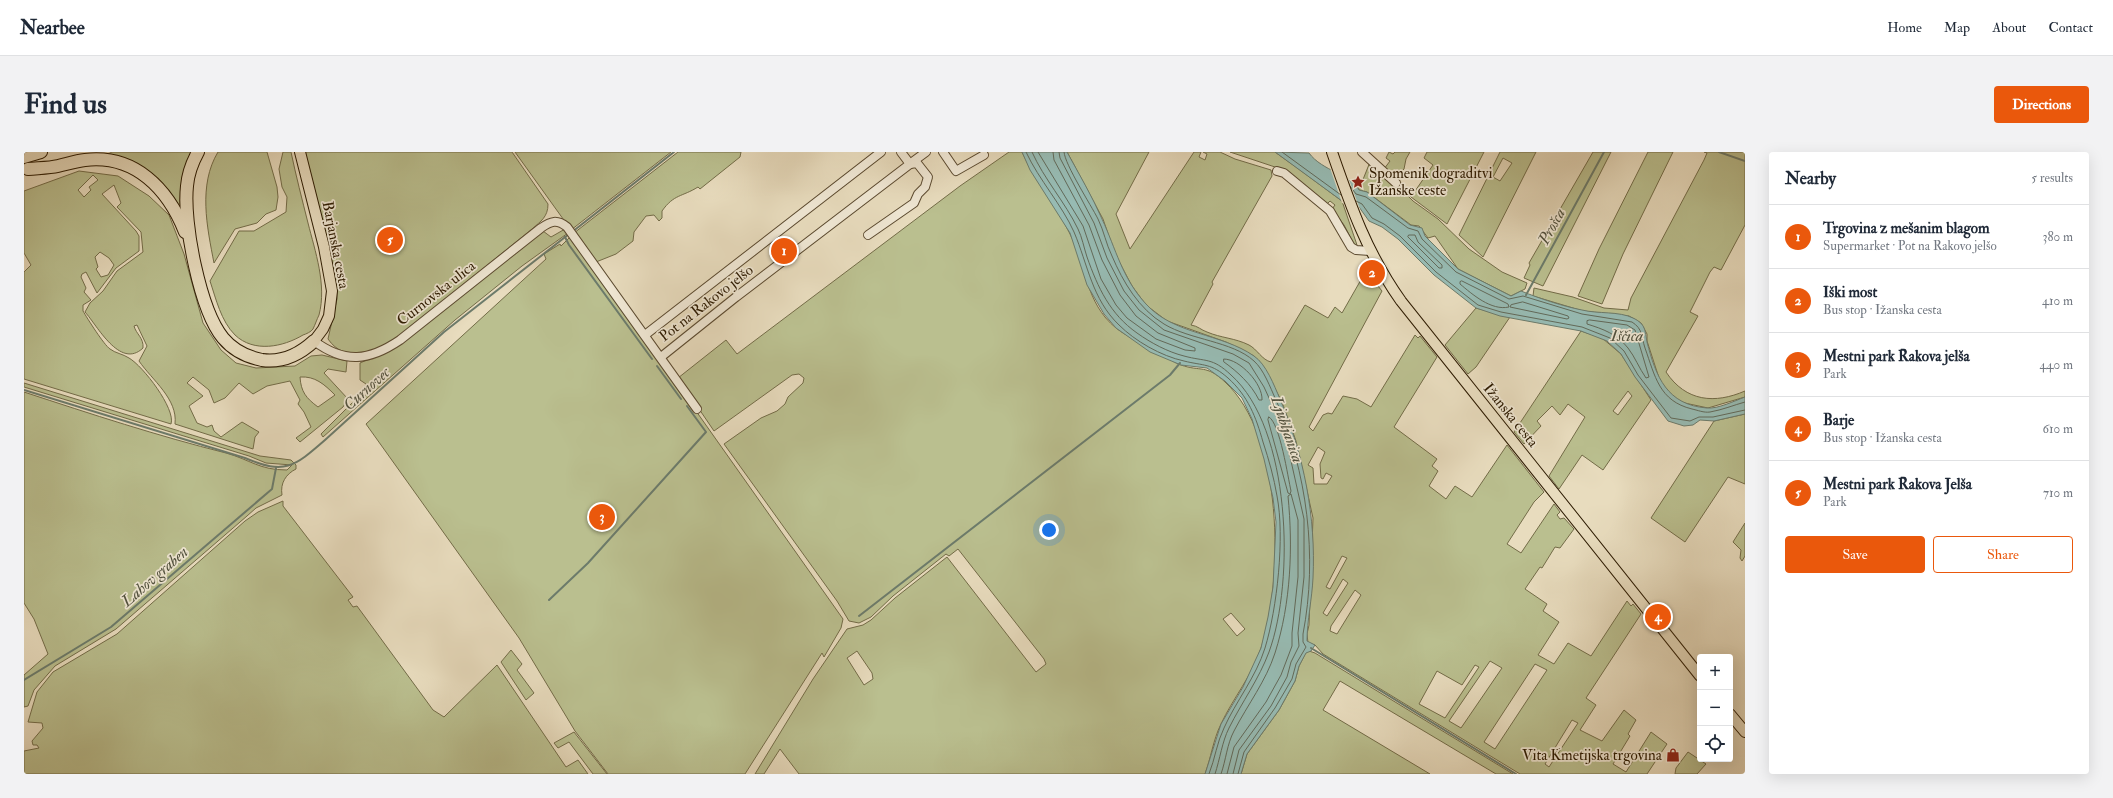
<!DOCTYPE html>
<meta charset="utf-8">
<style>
body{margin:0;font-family:"IM FELL Double Pica",serif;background:#f2f2f3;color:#1f2937}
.controls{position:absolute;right:12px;bottom:12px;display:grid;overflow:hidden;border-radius:4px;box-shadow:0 4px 16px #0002}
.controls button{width:36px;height:36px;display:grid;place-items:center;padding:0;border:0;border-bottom:1px solid #e0e1e3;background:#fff;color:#1f2937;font:20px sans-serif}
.you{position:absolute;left:1025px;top:378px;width:14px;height:14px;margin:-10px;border:3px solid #fff;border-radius:50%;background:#1a73e8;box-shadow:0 0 0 6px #1a73e833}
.badge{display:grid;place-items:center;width:26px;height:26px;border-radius:50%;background:#ea580c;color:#fff;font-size:13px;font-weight:700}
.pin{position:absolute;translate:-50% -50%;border:2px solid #fff;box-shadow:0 1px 4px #0006}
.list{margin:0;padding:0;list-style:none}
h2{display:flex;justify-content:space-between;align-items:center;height:52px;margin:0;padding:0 16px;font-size:17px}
h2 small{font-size:13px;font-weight:400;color:#747a83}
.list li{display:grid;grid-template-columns:26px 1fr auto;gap:12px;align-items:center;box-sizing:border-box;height:64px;padding:0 16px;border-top:1px solid #e0e1e3}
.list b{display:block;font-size:15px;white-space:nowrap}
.list p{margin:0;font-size:13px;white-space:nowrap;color:#747a83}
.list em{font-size:13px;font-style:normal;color:#747a83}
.actions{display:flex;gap:8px;padding:12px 16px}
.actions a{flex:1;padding:9px 0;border:1px solid #ea580c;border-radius:4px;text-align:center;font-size:14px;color:#ea580c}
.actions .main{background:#ea580c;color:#fff}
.icon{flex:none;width:22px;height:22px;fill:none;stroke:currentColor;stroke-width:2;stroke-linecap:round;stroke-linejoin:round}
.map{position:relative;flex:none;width:1721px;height:622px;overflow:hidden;border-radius:4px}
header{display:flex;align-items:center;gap:24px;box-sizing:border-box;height:56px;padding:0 20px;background:#fff;border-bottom:1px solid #e0e1e3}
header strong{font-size:19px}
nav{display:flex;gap:22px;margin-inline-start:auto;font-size:14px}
.intro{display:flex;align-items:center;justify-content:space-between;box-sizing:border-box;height:96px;padding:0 24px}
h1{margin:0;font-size:28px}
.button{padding:10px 18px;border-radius:4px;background:#ea580c;color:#fff;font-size:14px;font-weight:700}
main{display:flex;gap:24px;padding:0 24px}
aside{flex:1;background:#fff;border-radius:4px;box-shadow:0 4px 16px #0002}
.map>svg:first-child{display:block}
.green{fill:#babf8f;stroke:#736c48;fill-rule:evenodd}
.water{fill:#97bbb3;stroke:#6c7b6b}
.pier{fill:#e8dcbe}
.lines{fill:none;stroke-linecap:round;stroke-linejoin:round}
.shore{stroke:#626a5a;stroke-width:1}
.stream{stroke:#6c7b6b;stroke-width:2}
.minor-casing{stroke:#5b4a30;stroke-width:10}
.major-casing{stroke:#2c1a00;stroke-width:12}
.highway-casing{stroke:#2c1a00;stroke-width:14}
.minor{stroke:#f0e8d5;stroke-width:8}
.major{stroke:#e8dcbe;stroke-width:10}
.highway{stroke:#e8dcbe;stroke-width:12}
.labels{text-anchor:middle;stroke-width:3.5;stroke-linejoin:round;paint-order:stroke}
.poi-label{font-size:15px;fill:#2c1a00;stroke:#f0e8d5;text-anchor:start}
.street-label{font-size:15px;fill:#2c1a00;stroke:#f0e8d5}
.water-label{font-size:16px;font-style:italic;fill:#51523f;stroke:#f0e8d5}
</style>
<header>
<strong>Nearbee</strong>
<nav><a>Home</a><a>Map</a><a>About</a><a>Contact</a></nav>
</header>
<div class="intro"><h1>Find us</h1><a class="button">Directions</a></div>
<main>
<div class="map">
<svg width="1721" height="622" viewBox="0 0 1721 622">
<rect width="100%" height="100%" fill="#e8dcbe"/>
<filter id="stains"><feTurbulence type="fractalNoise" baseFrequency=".005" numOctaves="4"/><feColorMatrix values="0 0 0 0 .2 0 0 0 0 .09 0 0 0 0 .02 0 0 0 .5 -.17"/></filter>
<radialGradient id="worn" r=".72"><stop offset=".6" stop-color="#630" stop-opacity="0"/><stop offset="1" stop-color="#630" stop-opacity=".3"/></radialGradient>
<!-- green -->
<g class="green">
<path d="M88 0H169L160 68C140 25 127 15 82 3Z"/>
<path d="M194 0H243L253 35 254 45 252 58 242 62 233 71 211 77 190 111C183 75 174 33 194 0Z"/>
<path d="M259 0H267C272 24 278 47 284 71 291 99 303 133 295 163 293 167 291 173 289 177 287 180 282 182 279 183 259 195 230 201 211 183 197 169 192 147 186 129L215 79H230L262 60 263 45 258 35 255 17Z"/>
<path d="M281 0H488L524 52C524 65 517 69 508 77L372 187C351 200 321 212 304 187L313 147 312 129Z"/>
<path d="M491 0H647L547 78Z"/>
<path d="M654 0H717L716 5 676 37 674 35C658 45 650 42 638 59V66L635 69 630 63 622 64 610 80 609 89 592 102 572 110 550 81Z"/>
<path d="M985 0H998C1011 28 1031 52 1045 80 1062 112 1061 151 1092 176 1103 185 1119 191 1131 198 1140 203 1148 210 1157 213 1177 220 1182 212 1201 230 1259 283 1260 426 1237 496 1228 524 1209 546 1197 572 1189 588 1187 606 1181 622H775L756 597 740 622H731L789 527 823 477 839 473 847 468 871 446 923 405 1012 520 1022 512 1020 507 934 397 925 404 922 402 869 444 847 465 835 471 825 469 813 449 700 292 737 266 753 259 761 252 764 245 779 231 780 226 775 222 768 223 690 279 654 226 702 188 713 202 936 34ZM1207 461 1221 477 1213 484 1199 467ZM833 499 848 521 849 527 840 533 823 506Z"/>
<path d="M1043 0H1125L1092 62 1106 97 1170 0H1177L1175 5 1181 8 1183 2 1179 0H1196L1211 7 1247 18 1248 24 1188 130 1189 132 1167 173C1174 174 1177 178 1183 180 1197 186 1211 186 1225 193 1233 197 1238 208 1247 210L1281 153 1304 166 1311 155 1318 161 1342 119 1358 139 1285 275 1289 279 1299 263 1304 261 1308 262 1319 244 1333 247 1347 255 1391 183 1394 186 1396 184 1413 205 1370 275 1413 307 1408 314 1414 319 1405 334 1422 347 1431 334 1448 345 1483 293 1520 340 1510 350 1483 392 1497 401 1530 352 1536 360 1533 363 1536 367 1540 366 1550 377 1536 396 1531 395 1518 416 1516 415 1501 437 1523 452 1519 459 1535 470 1514 503 1530 512 1544 491 1567 504 1603 449 1607 454 1609 452 1617 462 1562 546 1572 553 1556 578 1578 589 1600 558 1612 568 1604 582 1606 584 1589 612 1602 620 1627 580 1643 592 1623 622H1496L1299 502 1291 493 1284 491 1283 482 1285 473 1289 366 1272 289 1258 250 1248 231 1235 209 1230 204 1202 190 1143 169 1122 153 1108 134 1091 102 1079 67ZM1294 295 1301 300 1296 312 1297 326 1299 327 1302 321 1308 324 1303 332H1290L1289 316 1284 313ZM1318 404 1323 406 1306 437 1302 435ZM1319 427 1324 431 1303 464 1299 461ZM1331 438 1337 443 1313 482 1306 479 1307 474ZM1466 509 1478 516 1437 576 1425 569ZM1511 512 1523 518 1471 597 1460 590ZM1451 513 1455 515 1421 566 1395 552 1413 519 1438 533ZM1548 568 1554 571 1525 615 1521 612Z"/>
<path d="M1206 0H1251L1272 15 1318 49 1333 93 1330 92 1320 73 1308 57 1311 53 1306 49 1303 52 1260 18Z"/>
<path d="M1365 0 1369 2 1371 0H1386L1382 7 1380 17 1371 26 1360 17 1366 9 1362 6Z"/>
<path d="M1403 0H1460L1423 72 1387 45 1374 30 1375 29 1389 42 1409 13 1400 6Z"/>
<path d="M1476 0H1512L1459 105 1435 83ZM1479 6 1488 11 1476 29 1469 25Z"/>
<path d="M1569 0H1587L1519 134 1500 126 1506 113 1505 111Z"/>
<path d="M1624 0H1649L1599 102 1578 152 1554 144 1575 97Z"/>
<path d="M1680 0H1721V73L1697 118 1690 115 1686 120 1666 160 1674 164 1642 220C1662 250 1691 252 1721 239V245L1684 256 1656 250 1643 239 1636 229 1623 189V182L1617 171 1605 164 1559 159 1509 144 1510 136 1549 145 1580 156 1604 158 1607 146 1680 8 1683 1Z"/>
<path d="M1346 10 1368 28 1389 49 1414 67 1445 97 1478 120 1503 131 1501 137 1487 144 1434 117 1411 84 1404 86 1395 74 1387 73 1343 40 1335 38 1333 34 1336 35Z"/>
<path d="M55 19 94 24 125 44 145 63 160 102 179 171 197 198 212 211 232 216 271 214 287 204 298 203 323 209 322 220 304 217 300 221 324 247 319 255 276 290 272 286 287 275 280 260 274 252 276 248 266 229 243 234 229 242 215 231 201 246 190 251 185 238 169 225 163 231 179 244 165 254 173 271 183 275 188 273 190 279 197 285 218 270 235 280 231 285 229 297 151 272C154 247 128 228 115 209L123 194 113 173 110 174C112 182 120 186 119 196 96 218 73 173 61 160L66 151 79 139 93 119 119 100 117 80 93 55 97 51 90 33 78 42 112 79 115 84V99L92 116 73 141 62 120 58 122 57 125 62 136 60 140 67 148 59 153V159C63 166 80 193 86 197 91 201 99 202 105 206 119 214 152 257 147 272L0 227V120L7 113 0 101V39ZM69 23 74 28 65 35 67 38 60 45 54 38ZM76 100 85 106 90 113 84 123 77 125 72 117 74 115 71 105ZM276 225C291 224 300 232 311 243L294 255C282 246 277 240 276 225Z"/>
<path d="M541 77 544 81 498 114 431 168 299 285 297 282 331 248 341 244 344 239 342 232 336 228V211L361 200 519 79 527 85Z"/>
<path d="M546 85 619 184 819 467 817 476 800 505 798 501 721 622H584L551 579 495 486 342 272 522 107 520 102 536 92 537 94Z"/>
<path d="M1452 156 1486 165 1452 215 1444 222 1421 193Z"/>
<path d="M1557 179 1578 186 1597 202 1627 248 1579 318 1558 303 1535 337 1525 324 1561 265 1544 252 1536 263 1528 254 1513 269 1517 274 1500 292 1490 280ZM1604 239 1608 244 1594 263 1589 259Z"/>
<path d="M0 231 236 304 267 308 272 313V317C262 322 256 331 258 343L232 356 223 364 92 477 31 514 10 538 4 554 0 555V523L24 502 10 467 0 451V240C67 262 134 284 202 301 227 308 235 318 263 318L268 313 242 311 225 304 0 235Z"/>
<path d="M1721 262V332L1704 325 1661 390 1627 366 1690 269Z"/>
<path d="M259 349V354L329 445 324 448 329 455 333 454 409 558 420 565 473 513 542 615 554 608 564 622H0V599L15 596 13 593H9L8 589 19 576 18 571 4 570 13 540 29 520 93 482 221 369 234 360Z"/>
<path d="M1721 371V404L1718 409 1716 406 1717 398 1709 390Z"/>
<path d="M487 498 498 512 493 518 510 541 502 548 477 510Z"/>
<path d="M1285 499 1291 501 1489 622H1472L1316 529 1299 558 1406 622H1217L1223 602 1255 558 1271 529 1275 514 1282 500Z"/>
<path d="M550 580 583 622H569L545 590 534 596 530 591Z"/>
<path d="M1664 600 1682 612 1673 622H1651L1652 616Z"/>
</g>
<!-- water -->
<g class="water">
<path d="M998 0H1043C1055 22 1068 44 1078 67 1092 97 1098 126 1122 152 1150 183 1197 181 1230 204 1242 212 1250 233 1256 247 1280 303 1292 366 1289 426 1288 447 1283 469 1283 489L1291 493 1287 499 1282 501 1275 514 1271 529 1255 558 1223 602 1217 622H1181L1197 572 1219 535 1237 496 1244 465 1249 435 1252 370 1249 346 1240 307 1228 267 1218 246 1201 229 1183 216 1157 213 1126 200 1092 176 1080 162 1063 133 1046 81 1006 18Z"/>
<path d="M1251 0 1285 1C1298 19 1328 23 1335 38L1343 40 1386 73 1398 76 1401 84 1434 117 1487 144 1497 139C1517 147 1538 154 1558 158 1574 162 1595 159 1609 166 1622 172 1621 179 1623 190 1632 225 1643 253 1683 256 1694 257 1710 249 1721 245V262L1690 269 1676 268 1669 273 1660 274 1644 269 1611 225 1597 202 1583 189 1557 179 1476 164 1452 156 1410 123 1374 87 1358 75 1345 69 1335 55 1318 49Z"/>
</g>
<!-- pier -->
<path class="pier" d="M1306 16 1324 25 1337 60 1334 56 1318 51Z"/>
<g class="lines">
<!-- shore -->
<g class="shore">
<path d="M1002 0C1015 28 1038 53 1050 80 1064 113 1068 147 1095 173 1111 189 1137 204 1160 209 1180 214 1187 211 1204 226 1224 244 1232 265 1239 290 1245 308 1250 326 1253 344 1261 385 1253 457 1241 496 1232 525 1212 549 1200 576 1193 590 1191 607 1185 622"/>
<path d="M1008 0C1020 27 1041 50 1054 77 1058 85 1060 96 1063 105 1074 136 1086 162 1113 181 1127 191 1144 200 1160 204 1182 210 1188 205 1207 223 1267 276 1271 429 1245 500 1235 527 1218 550 1205 576 1198 590 1196 607 1191 622"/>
<path d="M1014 0 1059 74 1077 127 1092 153 1103 166 1132 187 1161 198 1171 199V196L1134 181 1112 164 1096 143 1078 108 1065 73 1030 8 1029 0"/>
<path d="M1035 0 1036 6 1070 71 1083 106 1100 139 1115 158 1140 178 1209 202 1225 211 1240 235 1257 272 1265 300 1280 367V425L1274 481 1275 494 1267 510 1263 525 1247 554 1215 598 1209 622"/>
<path d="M1040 0C1041 13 1067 53 1074 67 1080 79 1082 92 1088 104 1099 130 1115 157 1140 172 1166 188 1208 189 1230 209 1240 218 1246 235 1252 248 1283 320 1294 404 1279 482V490L1282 495 1272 512 1268 527 1251 556 1220 600 1214 622"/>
<path d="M1258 0 1317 43"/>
<path d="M1326 34 1332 42 1342 45 1384 76 1394 79 1398 87 1432 120 1485 147 1499 144 1558 162 1608 170C1619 177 1617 184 1621 196 1631 224 1635 249 1668 257 1673 258 1680 261 1686 260 1698 258 1710 253 1721 250"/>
<path d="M1332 49 1338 52 1348 66 1360 72 1376 84 1412 120 1454 153 1477 160 1558 175 1586 186 1600 199 1614 223 1647 266 1666 269 1675 265H1689L1721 258"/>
<path d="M1385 83H1391L1394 90 1418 113V116H1415L1384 85Z"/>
<path d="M1438 129 1484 152 1485 155C1467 159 1448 142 1436 132V130Z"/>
<path d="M1499 150 1544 164 1545 166 1543 167 1486 155 1487 153Z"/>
<path d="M1566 168 1603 173 1611 178 1625 225 1622 226C1615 216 1611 205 1604 196 1593 182 1579 177 1563 172V169Z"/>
<path d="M1200 207C1216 207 1239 232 1238 248H1235C1227 232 1214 220 1200 210Z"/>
<path d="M1245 265C1256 271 1264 326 1267 339L1266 342 1264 341 1244 268Z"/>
<path d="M1197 622C1202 608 1203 592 1210 579 1224 552 1242 529 1251 501 1267 451 1269 395 1264 344L1267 342 1274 368V425L1268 481V494L1257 523 1242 550 1210 595 1203 622"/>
</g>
<!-- stream -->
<g class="stream">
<path d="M1695 0 1721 9"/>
<path d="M548 80 650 0"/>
<path d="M541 85 545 93 628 207"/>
<path d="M1502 143 1580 0"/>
<path d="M633 214 657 247"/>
<path d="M0 238 221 306C261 323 270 315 301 288L420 180 545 82"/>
<path d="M525 448 564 411 682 280 663 254"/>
<path d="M835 464 1146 223 1156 211"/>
<path d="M1287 496 1492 622"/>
<path d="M0 528 87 475 248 337 252 316"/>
</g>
<!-- minor casing -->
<g class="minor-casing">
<g id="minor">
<path d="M919 0 932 19 960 3"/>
<path d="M1338 0 1372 31"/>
<path d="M887 11 902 0"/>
<path d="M1253 19 1260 21 1306 59 1327 95 1332 98 1346 99"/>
<path d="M844 83 890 51 894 42 901 35 904 25 893 11 886 12"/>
<path d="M621 183 857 0"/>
<path d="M290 189C321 212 345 209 376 188L517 76C527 69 533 67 543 75L673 257"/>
<path d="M637 205 712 145 886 12 877 0"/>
</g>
</g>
<!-- major casing -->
<g class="major-casing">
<g id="major">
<path d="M276 0 300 95 308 139 305 164 299 177 290 189"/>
<path d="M1308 0C1327 55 1343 101 1377 149L1676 524"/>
<path d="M1706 562 1721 580"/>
</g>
</g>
<!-- highway casing -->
<g class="highway-casing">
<g id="highway">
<path d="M174 0C168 11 164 22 163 34 159 71 176 158 199 186 209 198 223 205 238 208 259 211 276 202 290 189"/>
<path d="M0 5 17 0"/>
<path d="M4 17C14 16 25 16 34 14 43 12 52 9 61 8 111 2 144 37 161 80"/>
</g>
</g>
<!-- minor -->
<use href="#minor" class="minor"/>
<!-- major -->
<use href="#major" class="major"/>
<!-- highway -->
<use href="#highway" class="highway"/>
</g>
<!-- icons -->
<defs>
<g id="sight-bare" transform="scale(1.08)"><path d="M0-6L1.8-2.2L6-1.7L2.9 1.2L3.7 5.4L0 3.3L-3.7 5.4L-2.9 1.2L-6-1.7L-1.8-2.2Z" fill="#8f2418" stroke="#f0e8d5" stroke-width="2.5" paint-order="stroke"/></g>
<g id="shop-bare" transform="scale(1.08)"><path d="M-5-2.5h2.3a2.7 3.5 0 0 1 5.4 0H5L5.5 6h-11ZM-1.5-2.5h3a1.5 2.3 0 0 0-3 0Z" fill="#8f2418" stroke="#f0e8d5" stroke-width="2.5" paint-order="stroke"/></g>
</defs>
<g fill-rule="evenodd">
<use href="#sight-bare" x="1334" y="30"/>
<use href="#shop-bare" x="1649" y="603"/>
</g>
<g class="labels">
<!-- poi labels -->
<g class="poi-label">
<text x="1345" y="26">Spomenik dograditvi<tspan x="1345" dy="17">Ižanske ceste</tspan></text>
<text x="1638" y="608" text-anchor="end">Vita Kmetijska trgovina</text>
</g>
<!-- street labels -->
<g class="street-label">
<text transform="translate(312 93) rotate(79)" y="5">Barjanska cesta</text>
<text transform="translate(412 141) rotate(-38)" y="5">Curnovska ulica</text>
<text transform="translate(682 151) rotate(-38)" y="5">Pot na Rakovo jelšo</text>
<text transform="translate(1487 263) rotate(51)" y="5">Ižanska cesta</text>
</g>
<!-- water labels -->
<g class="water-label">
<text transform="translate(1527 74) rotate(-61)" y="6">Prošca</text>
<text x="1603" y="189">Iščica</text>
<text transform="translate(342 236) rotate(-42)" y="6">Curnovec</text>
<text transform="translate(1264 277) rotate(71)" y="6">Ljubljanica</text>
<text transform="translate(130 424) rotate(-41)" y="6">Lahov graben</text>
</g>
</g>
<rect width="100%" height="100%" filter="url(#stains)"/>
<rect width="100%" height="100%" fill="url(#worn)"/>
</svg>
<div class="controls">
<button>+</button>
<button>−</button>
<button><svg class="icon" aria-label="locate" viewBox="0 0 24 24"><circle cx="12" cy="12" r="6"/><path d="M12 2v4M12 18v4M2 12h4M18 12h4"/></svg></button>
</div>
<div class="you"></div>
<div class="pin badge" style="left:760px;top:99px">1</div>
<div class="pin badge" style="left:1348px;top:121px">2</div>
<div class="pin badge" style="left:578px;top:365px">3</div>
<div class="pin badge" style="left:1634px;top:465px">4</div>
<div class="pin badge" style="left:366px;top:88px">5</div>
</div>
<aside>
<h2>Nearby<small>5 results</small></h2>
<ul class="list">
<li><span class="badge">1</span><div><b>Trgovina z mešanim blagom</b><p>Supermarket · Pot na Rakovo jelšo</p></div><em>380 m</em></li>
<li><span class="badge">2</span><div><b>Iški most</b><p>Bus stop · Ižanska cesta</p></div><em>410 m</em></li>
<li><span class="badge">3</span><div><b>Mestni park Rakova jelša</b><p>Park</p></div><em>440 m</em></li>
<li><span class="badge">4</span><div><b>Barje</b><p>Bus stop · Ižanska cesta</p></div><em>610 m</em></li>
<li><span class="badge">5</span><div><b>Mestni park Rakova Jelša</b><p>Park</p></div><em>710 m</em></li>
</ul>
<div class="actions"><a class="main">Save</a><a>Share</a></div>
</aside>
</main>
